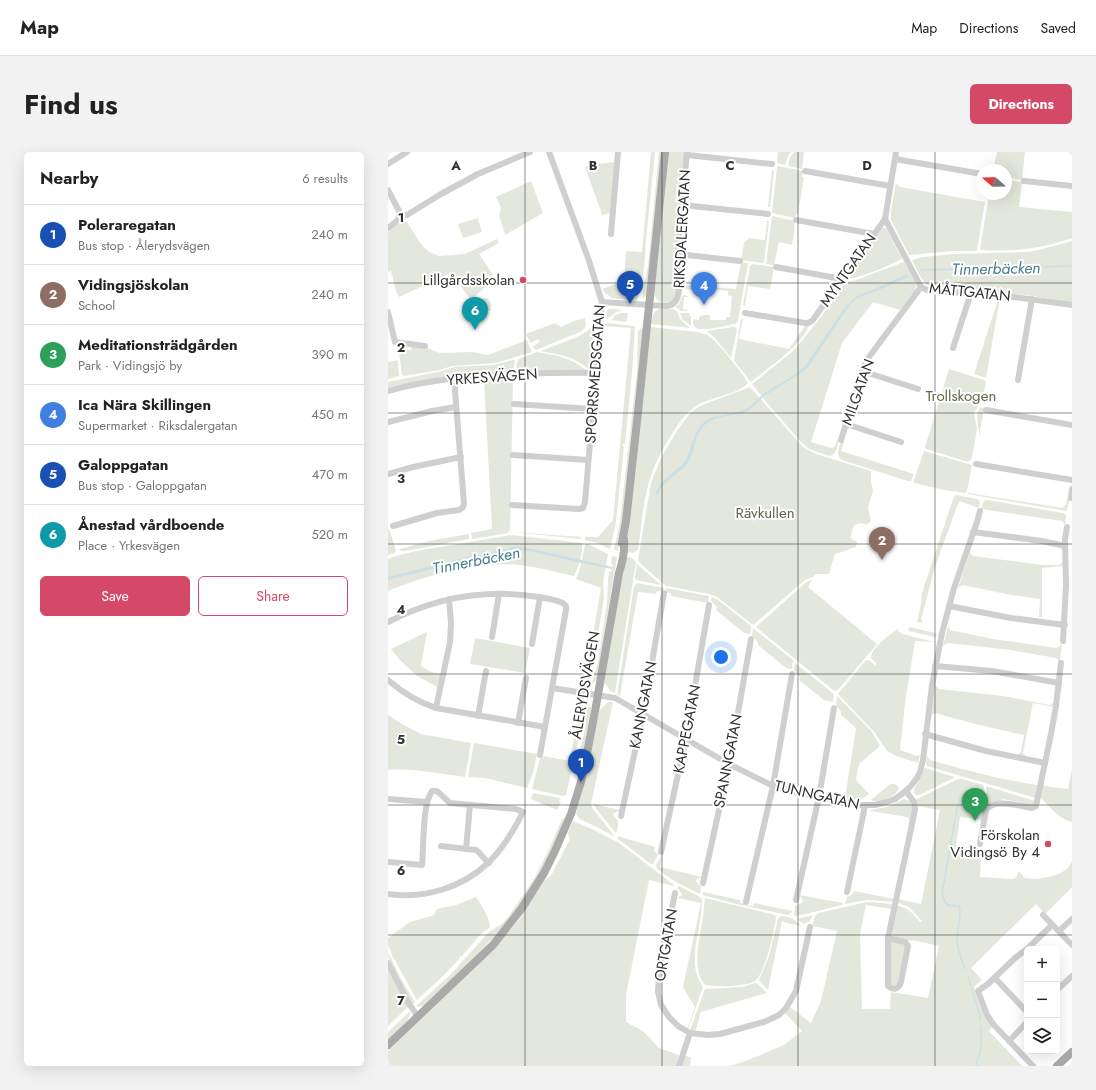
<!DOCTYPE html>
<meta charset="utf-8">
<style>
body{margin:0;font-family:Jost,sans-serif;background:#f2f2f2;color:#222}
.controls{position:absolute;right:12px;bottom:12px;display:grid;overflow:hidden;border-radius:6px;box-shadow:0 4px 16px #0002}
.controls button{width:36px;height:36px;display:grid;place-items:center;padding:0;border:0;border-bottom:1px solid #e0e0e0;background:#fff;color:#222;font:20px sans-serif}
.compass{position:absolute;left:588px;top:12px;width:36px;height:36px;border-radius:50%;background:#fff;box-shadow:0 4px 16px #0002;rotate:290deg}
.you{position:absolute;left:333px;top:505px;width:14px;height:14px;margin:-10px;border:3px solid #fff;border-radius:50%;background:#1a73e8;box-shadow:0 0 0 6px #1a73e833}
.badge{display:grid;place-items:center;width:26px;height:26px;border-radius:50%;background:#d44967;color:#fff;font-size:13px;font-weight:700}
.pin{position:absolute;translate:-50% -33px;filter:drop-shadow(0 1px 2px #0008)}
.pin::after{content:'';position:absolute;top:21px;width:14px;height:12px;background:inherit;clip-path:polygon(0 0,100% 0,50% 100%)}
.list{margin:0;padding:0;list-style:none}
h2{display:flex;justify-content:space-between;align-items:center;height:52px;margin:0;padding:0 16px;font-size:17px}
h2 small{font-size:13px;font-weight:400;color:#767676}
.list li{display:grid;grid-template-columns:26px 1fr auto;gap:12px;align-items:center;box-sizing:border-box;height:60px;padding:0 16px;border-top:1px solid #e0e0e0}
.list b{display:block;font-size:15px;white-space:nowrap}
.list p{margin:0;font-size:13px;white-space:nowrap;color:#767676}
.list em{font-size:13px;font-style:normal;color:#767676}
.actions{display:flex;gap:8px;padding:12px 16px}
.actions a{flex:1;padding:9px 0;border:1px solid #d44967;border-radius:6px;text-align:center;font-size:14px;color:#d44967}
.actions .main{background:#d44967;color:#fff}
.icon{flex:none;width:22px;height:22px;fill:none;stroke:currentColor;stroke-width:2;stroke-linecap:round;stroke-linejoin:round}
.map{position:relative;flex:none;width:684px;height:914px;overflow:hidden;border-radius:6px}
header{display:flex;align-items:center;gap:24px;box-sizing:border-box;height:56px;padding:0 20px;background:#fff;border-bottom:1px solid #e0e0e0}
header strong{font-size:19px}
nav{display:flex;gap:22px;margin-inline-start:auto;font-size:14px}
.intro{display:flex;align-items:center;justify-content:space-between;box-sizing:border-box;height:96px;padding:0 24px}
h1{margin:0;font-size:28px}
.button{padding:10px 18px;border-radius:6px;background:#d44967;color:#fff;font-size:14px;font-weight:700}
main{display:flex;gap:24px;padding:0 24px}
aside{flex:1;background:#fff;border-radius:6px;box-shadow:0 4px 16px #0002}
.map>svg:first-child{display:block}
.green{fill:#e4e8dc}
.water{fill:#cbe0e6}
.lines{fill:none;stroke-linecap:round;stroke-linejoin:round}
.stream{stroke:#cbe0e6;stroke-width:1.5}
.minor{stroke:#cfcfcf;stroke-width:6}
.major{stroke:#aaa;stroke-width:8}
.grid{fill:none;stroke:#323232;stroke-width:1;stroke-opacity:0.55}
.poi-dot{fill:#d44967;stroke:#fff;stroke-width:1.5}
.labels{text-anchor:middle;stroke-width:4;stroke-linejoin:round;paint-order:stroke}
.street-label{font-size:15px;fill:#323232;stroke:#fff}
.poi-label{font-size:15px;fill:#323232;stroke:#fff;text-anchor:end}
.park-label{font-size:15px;fill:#5b6a43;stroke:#fff}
.water-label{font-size:16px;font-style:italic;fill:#477c8d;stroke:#fff}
.grid-label{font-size:13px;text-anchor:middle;font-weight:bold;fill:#323232;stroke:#fff;stroke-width:4;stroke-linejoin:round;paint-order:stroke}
</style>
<header>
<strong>Map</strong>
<nav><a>Map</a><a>Directions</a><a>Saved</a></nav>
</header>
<div class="intro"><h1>Find us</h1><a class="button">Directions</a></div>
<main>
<aside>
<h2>Nearby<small>6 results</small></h2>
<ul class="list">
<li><span class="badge" style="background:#1a4fb4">1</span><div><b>Poleraregatan</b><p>Bus stop · Ålerydsvägen</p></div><em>240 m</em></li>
<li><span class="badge" style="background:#8d6e63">2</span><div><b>Vidingsjöskolan</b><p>School</p></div><em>240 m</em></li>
<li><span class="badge" style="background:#2e9e5b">3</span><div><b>Meditationsträdgården</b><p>Park · Vidingsjö by</p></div><em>390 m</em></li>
<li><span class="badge" style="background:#3f7fe0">4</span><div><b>Ica Nära Skillingen</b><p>Supermarket · Riksdalergatan</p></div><em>450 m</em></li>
<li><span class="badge" style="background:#1a4fb4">5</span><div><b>Galoppgatan</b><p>Bus stop · Galoppgatan</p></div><em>470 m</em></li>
<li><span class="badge" style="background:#0f9aa8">6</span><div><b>Ånestad vårdboende</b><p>Place · Yrkesvägen</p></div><em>520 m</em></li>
</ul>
<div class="actions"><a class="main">Save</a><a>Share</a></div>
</aside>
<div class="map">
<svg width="684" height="914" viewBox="0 0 684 914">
<rect width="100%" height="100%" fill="#fff"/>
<!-- green -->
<g class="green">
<path d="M263 0H267C264 30 261 59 258 89 257 102 257 126 250 136L251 137 249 149 223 146V145L217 141 214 137 236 129 238 99 254 100Z"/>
<path d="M271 0H273L260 139 258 143 254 147 260 113Z"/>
<path d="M280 0H297L288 143 283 150C275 152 269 150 266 142Z"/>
<path d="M390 0H403L400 4 397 13 389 11Z"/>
<path d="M406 0H416L414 17 400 14 402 5Z"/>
<path d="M609 0H637L634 28 618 25V18H605Z"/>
<path d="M227 10 222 60 221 61 215 63V65L197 15 210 12Z"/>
<path d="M390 14 415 19 414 25H416L410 62H408L407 66 384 61 389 15Z"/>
<path d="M384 18 386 19 382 55H380Z"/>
<path d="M618 28 634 30 631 55 684 60V86C652 97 626 100 592 98V97L601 42H618Z"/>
<path d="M143 29 155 61 117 83 111 63 113 56 108 45Z"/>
<path d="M508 31 512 35 597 50 589 98 587 99H565L521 103 503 68V58Z"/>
<path d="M384 64 407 69 406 75 407 76 404 93 391 90 386 113 378 112Z"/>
<path d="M90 66 94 80 75 86 70 72Z"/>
<path d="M14 69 19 70 32 91 41 100 51 104 77 102 109 87 111 91 91 102 107 126 83 148 63 121 11 145 8 139 3 119 0 120V81L2 77Z"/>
<path d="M379 69H381L376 111 353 108 356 91 361 86 377 88Z"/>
<path d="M494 76H498L514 107C500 114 473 126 458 127Z"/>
<path d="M684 89V151L645 144 613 140 543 136C533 129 529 118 524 108L535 105 566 102 641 100 654 97Z"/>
<path d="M353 110 360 111 350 168 348 172H345C338 174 314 180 308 176 305 174 305 171 305 167L311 168V165L316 163H322V168H338V165H342L344 144 340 143V139L325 137V140L296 137 295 133 348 137Z"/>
<path d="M516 110 527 130 528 135 527 138 512 158 485 150 454 191 423 290 444 296 447 294 449 288H451C449 294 449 302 442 304L421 297 412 289 379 251 364 232 404 200C424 178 441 154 458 130L465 129Z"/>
<path d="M365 112 386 115 382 137 360 134 357 154 355 153 362 114Z"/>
<path d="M296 143 300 144V145H296L295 157 300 158 299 159H293L287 155 291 152 294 144Z"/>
<path d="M605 145 612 146 598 226 586 222 609 151Z"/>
<path d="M95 146C103 145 104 152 102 159H97L93 157 92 151Z"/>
<path d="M221 157H224L235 158 228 160 219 167H217C217 163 217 160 221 157Z"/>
<path d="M271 157H285L289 159 292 167 302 176 263 172C264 166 264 160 271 157Z"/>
<path d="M233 161H240L239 170 224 168 227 163Z"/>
<path d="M292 161H301L303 165V174L294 167Z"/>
<path d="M197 166 198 174 194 179 148 198 144 195 152 190 150 187 142 191 138 182 167 171 173 175 186 169Z"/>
<path d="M353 167H355L351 187 401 197 417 174H421C410 197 382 214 363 230L347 210 346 208Z"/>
<path d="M209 171 205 211 203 215 199 216C187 205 170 202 153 199L189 185 198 180Z"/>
<path d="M217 171 247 174 244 221 237 292H235V294H236L228 370 222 397 209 391 197 388V385H210L225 368 243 176 216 174Z"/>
<path d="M255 175 234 372 230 399 226 398 232 370 249 219 250 179Z"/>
<path d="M262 175 309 180C313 181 317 182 321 184 329 189 356 223 360 231 349 243 323 245 310 253 298 260 291 271 284 282 273 299 263 318 259 338 254 358 253 378 250 398L245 401 238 400Z"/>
<path d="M345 175H347L349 178 343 206 327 186 319 179Z"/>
<path d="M139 188 144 200 108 211 64 214 52 218 16 224 14 223 11 200V193H14L13 197 23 198 24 194 39 196 52 201 84 200 100 203Z"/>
<path d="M149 200C167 203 184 206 198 218L128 220 129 210 131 207Z"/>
<path d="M10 208 11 224 0 227V210Z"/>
<path d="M125 208H127L125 220C83 221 41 225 0 236V230L54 219 66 215 105 213Z"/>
<path d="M561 217 596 228 598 230 595 246 586 261 589 277 584 306 580 310 538 297 537 295Z"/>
<path d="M125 227 122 378 119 381 85 387 84 386 83 381 104 377 96 228Z"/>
<path d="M362 235 415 295 428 302 483 319V330L485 339 480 355 483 369 478 373 474 371 466 373 462 386 469 390 468 395 447 402 441 422H428L425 425 417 428 365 473 329 445 321 442 278 434 253 412 250 408 263 331 273 306 290 277 303 260 314 253Z"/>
<path d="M593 255 596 257 591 285C592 275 586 264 592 256Z"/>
<path d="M453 289 456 290 453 299 526 322 523 329H520L454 308C447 303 451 296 453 289Z"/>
<path d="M536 299 584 313 579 339 577 341 556 338 526 331V328Z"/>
<path d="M581 341 674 356 678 353 679 346H682L679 358 678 359 580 342Z"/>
<path d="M568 343 589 347 592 349 591 356 571 349 547 415 533 467 535 471 529 470 533 452 534 441 565 347Z"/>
<path d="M599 348 675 361 678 363 677 373 674 369 593 357 596 349Z"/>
<path d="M0 377H1L8 398 7 401 0 403Z"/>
<path d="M124 380 194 385 192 387Z"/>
<path d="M81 382V387L18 399H13L11 397 46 388Z"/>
<path d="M124 383 194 391C195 402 191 414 186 424 168 420 150 415 132 413 88 409 40 423 0 439V407L8 404 28 399Z"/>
<path d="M198 392H200L220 402 215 430 216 446 210 483H209L208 486H209L207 503 198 536H196L213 436 188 427 192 416 197 393Z"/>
<path d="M582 400 585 404 654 413H672L675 409V414L654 416V465H651L652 447 618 442 575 433 570 436Z"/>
<path d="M224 404 229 405 209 526 207 530H206L203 534 210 510 219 451 220 428 221 419 223 420 225 412H223Z"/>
<path d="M242 405 245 407 248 410 227 541 222 539 218 532H216C220 489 230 447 238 406Z"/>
<path d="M249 412 273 433 248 428 247 426Z"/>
<path d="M424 428 420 435 489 492 450 538 448 539 445 538 368 475 415 433 420 429Z"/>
<path d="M249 431 276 436 275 440 269 439 268 442 250 440 232 544 229 543 246 434Z"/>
<path d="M278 436 321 444 320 451 283 444V441L278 440Z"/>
<path d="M324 445 329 447 363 474V476L362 482 356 481 328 458 329 455 324 450 323 448Z"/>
<path d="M560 474 562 478 605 487 669 496 674 492 672 510H671L668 506 623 498 560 491 555 494Z"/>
<path d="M522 475 547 481 549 484 546 485 521 479 520 477Z"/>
<path d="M365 477H366L405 508 404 517 398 516 370 493V490L364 484Z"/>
<path d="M510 477 511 480 514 482 546 490 527 489 518 544 512 598 529 604 532 603 530 611 508 604 499 599 487 581 450 542 478 508H481L488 514V511L483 506C483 496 502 482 510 477Z"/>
<path d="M39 480 33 514 43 520 54 522 51 536 29 524 12 508 3 497Z"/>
<path d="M87 486 142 496 137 521 82 512Z"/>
<path d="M407 511 446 542 445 550 436 548 411 528 412 525C406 520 405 518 407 511Z"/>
<path d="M547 533 551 537 615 544 662 553 666 550V555L645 551 635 601 638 604 629 603 633 600 636 583 587 572 547 561 543 564Z"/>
<path d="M449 544 484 580 492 594 472 611 470 616 468 628 481 642C471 650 469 648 457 646L468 576 453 563V560L448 553Z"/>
<path d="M193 546H196L192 581 178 643 175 644 144 637 152 606 156 604 182 609Z"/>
<path d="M200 550 201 555H203C202 574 199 598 191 615L189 614 197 577Z"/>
<path d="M220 550H225L203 652 205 657 227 685 207 674 191 667 188 661 198 626 211 559Z"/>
<path d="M0 563 14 572 33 582 83 591 77 625C52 622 25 616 0 618Z"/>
<path d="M86 591 149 602 145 621 139 636 97 626 80 625Z"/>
<path d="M539 604 542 608C577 618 613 628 650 633L648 646 539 614 538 612Z"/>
<path d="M537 616 567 625 566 626 531 643H528L526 641V637L533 625Z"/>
<path d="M684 617V670C671 667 662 655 653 646V642L655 631 657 634 680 637Z"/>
<path d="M570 627H575L595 633C599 644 597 657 595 668L572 665 567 702 593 705 592 725 626 727 629 724 630 720H632L636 726 649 727 665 724 673 721 680 716 684 709V735L657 762 648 752 583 816 594 828 586 835C590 849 595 863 604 875L601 879 634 914H341L358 909 396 893 414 879 397 861 402 855 423 871 433 849 449 779 424 774 427 764 431 761 474 751 480 750 504 752V757L478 753 472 783 474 857H502L503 840 540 846 551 794 524 788 523 789C517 787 510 787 504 783V781L509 753 521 758 532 770 534 769 521 755 510 751V747L533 752 552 658 529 654 528 648 529 647Z"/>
<path d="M502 632C506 631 510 633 511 637 507 645 491 652 483 648Z"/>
<path d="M598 634 647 649 645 653H643L632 652V650L614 647 613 650 600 653 599 652Z"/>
<path d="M145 641 172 646 171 649 173 650 169 658 143 647Z"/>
<path d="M516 647C528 649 524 660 522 669L519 665 482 659 483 658 498 655Z"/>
<path d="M206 652 232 658 226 661 225 663C232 669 231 674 228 681L208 657Z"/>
<path d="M177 666C167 690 157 713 144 735 115 781 76 816 38 853L32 855 28 854 62 823 101 780 115 771 121 764 147 725 161 697 174 667Z"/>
<path d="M185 669 206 678 231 691 286 733V734L261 728 238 843V870L255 879 271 896 291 903 288 914H0V899L99 803 130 769 156 729 164 722 182 687 180 681Z"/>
<path d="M230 684 267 695 266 698 270 703 265 712H263L233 689 230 687Z"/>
<path d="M272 706H274L272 715 314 725 309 727 308 730 313 734 312 742 288 730 269 717 268 713Z"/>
<path d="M291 734 312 745 314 748V750C314 773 303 797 308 820 310 826 312 830 315 835L300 877H299L307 855 295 835 313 751 289 746 294 743V742L289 736Z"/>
<path d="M466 739 506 747V750L479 748 457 752 459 745 465 742Z"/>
<path d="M315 740 352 748V751L357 752 356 754 318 744 315 743Z"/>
<path d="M411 743 455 751 454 753 414 763 407 764 406 763 407 754 414 751 415 748Z"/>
<path d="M88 745C93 752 102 766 102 775L94 781 73 805 72 804 71 806V807L55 824 29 848 5 805 0 793V786L22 770 46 763 49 757 68 753Z"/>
<path d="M317 746 387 763 388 765C387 777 377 822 367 829 357 835 328 835 317 833 303 818 312 784 315 765 316 759 316 752 317 746Z"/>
<path d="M366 751 404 759 403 761 400 763 358 754 359 753 365 754Z"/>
<path d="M425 763 422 769 415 772 409 767Z"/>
<path d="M394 764 404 766 414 774 403 772 394 769 380 838 372 830 371 828 381 804 390 767 391 765Z"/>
<path d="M505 789 517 793 518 797 510 831 507 834 503 833 502 790Z"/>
<path d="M0 800 13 827 27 850 25 852C18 842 0 810 0 800Z"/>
<path d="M0 816 20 855 0 874Z"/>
<path d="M367 831 370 832 379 841 313 860 307 880 302 878 317 837 355 835Z"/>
<path d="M22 859C23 870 8 881 0 888V880Z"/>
<path d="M297 904 303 905 302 914H294Z"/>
</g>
<!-- water -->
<g class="water">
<path d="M519 122 521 125C511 129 501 133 491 138 480 142 470 144 462 152L422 213 417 218 375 245 365 255 356 261C332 266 315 264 307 291 305 297 304 306 299 312 290 323 275 328 270 343L267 342 273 331 297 310C304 297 304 281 315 271 327 260 344 264 358 257 365 253 370 246 377 241 390 232 406 225 417 214L455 158 465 147 471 143 486 137Z"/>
<path d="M128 394 141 396 224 415V417L189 410 141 399 129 398 89 406 0 428V425L71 407 112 399Z"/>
</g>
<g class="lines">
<!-- stream -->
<g class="stream">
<path d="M533 118 684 114"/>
<path d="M570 651 554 742C555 747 557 754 564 754 566 754 569 754 571 754 575 764 569 775 569 786 569 796 573 807 577 817"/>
<path d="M580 825 592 863V869"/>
<path d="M588 914 593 895V874"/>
</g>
<!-- minor -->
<g class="minor">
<path d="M299 3 384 12"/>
<path d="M507 7 594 22"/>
<path d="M0 12 19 0"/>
<path d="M417 19 502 34"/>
<path d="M636 29 684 34"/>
<path d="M0 38 12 61 10 68 0 76"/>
<path d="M294 53 380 62"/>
<path d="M12 64 19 63 53 42 90 22 142 0"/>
<path d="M497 67 533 135 539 138 545 139 611 143 684 153"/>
<path d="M408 68 486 82"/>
<path d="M223 82 230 0"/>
<path d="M290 102 352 109"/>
<path d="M388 115 454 127"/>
<path d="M214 150 278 154C297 153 290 123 290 111 289 105 290 100 290 95L299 0"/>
<path d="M0 160 7 190 37 194"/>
<path d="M357 161 417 171H420L424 169 497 67 508 0"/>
<path d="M565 196 583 141"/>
<path d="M474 219 530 237"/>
<path d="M630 228 644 147"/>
<path d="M0 239C42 227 85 224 128 222 155 221 181 220 208 221"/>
<path d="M126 252 205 257"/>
<path d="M598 258 684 273"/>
<path d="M0 270 44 259 68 255"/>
<path d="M458 272 513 290"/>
<path d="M453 288 478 209 533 135"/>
<path d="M125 303 200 308"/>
<path d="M588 312 684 328"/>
<path d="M0 322 25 315 73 305"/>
<path d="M683 346 684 337"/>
<path d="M124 353 191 357 195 356 197 350 214 150 200 106 161 0"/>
<path d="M5 374 49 361 71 358 75 355 76 352 66 226"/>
<path d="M585 380 654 389 677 394"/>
<path d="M561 454 623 466 677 473"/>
<path d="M0 470C45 447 92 437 143 444 153 445 165 447 175 451L178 454V458L152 603"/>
<path d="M104 485 111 442"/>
<path d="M675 489 678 434 677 387 679 375"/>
<path d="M144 492 152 445"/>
<path d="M547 514 604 519 671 531"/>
<path d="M0 528C15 541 30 550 48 556L157 575"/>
<path d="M164 536 227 546 341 612 385 634 406 640 471 653H487L499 650 507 647 514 642 522 635 529 626 532 620 535 608 544 533 554 481 566 436 589 370 592 359"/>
<path d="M48 556 62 490 63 471 61 447"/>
<path d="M90 564 98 519"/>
<path d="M130 571 138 526"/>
<path d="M537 582 598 599 657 611"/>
<path d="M0 647 39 650"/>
<path d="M233 664 255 562 276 441"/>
<path d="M592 692 598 658C606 646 632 654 644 656L648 654 663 582 668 554 673 511"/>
<path d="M53 694 88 698C93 701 95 707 101 711"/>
<path d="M78 697 82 653"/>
<path d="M273 700 298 586 321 453"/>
<path d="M0 710 34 713C36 694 34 653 44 639H49L62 651 128 657 135 660C126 678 115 697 100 711 74 736 36 747 0 742"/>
<path d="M315 731 341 612 363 487"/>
<path d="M459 740 477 654"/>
<path d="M287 741 271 822 270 840 273 853 281 865 290 874 302 881 320 883 332 882 376 870 391 863 398 856 408 839 422 775"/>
<path d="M408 748 431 645 446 556"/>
<path d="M358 750 385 634 404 522"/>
<path d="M655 763 684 793"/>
<path d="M671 779 684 767"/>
<path d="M500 786 517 790 520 794 513 830C511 837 506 839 500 834V786L527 658 526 650 518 639"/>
<path d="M639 797 627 806 600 832 590 839 599 863 605 872 645 914"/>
<path d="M639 797 664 773"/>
<path d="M0 811 20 850 30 865"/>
<path d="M607 826 639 860"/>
<path d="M669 838 684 824"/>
<path d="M621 889 639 870"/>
<path d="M291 914 302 881"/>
</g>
<!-- major -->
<g class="major">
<path d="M234 391 238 369 250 260 277 0"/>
<path d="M0 893 105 793 134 756 156 721 166 701 183 662 193 630 197 612 208 554 231 421C235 409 237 399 236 387"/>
<path d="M669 914 684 900"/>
</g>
</g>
<!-- grid -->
<path class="grid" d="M137 0V914M274 0V914M410 0V914M547 0V914M0 131H684M0 261H684M0 392H684M0 522H684M0 653H684M0 783H684"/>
<!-- markers -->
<g class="poi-dot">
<circle cx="135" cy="128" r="4"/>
<circle cx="660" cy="692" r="4"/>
</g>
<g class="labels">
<!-- street labels -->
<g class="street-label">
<text transform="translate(294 77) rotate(-87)" y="5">RIKSDALERGATAN</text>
<text transform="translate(460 118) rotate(-55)" y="5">MYNTGATAN</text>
<text transform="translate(582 140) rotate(6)" y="5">MÅTTGATAN</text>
<text transform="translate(207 222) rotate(-86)" y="5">SPORRSMEDSGATAN</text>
<text transform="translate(104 225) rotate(-4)" y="5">YRKESVÄGEN</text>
<text transform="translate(470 240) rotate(-70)" y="5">MILGATAN</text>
<text transform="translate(197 533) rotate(-80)" y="5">ÅLERYDSVÄGEN</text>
<text transform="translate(255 553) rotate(-79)" y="5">KANNGATAN</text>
<text transform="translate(299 577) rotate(-79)" y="5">KAPPEGATAN</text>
<text transform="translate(340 609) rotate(-79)" y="5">SPANNGATAN</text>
<text transform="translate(429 643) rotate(13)" y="5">TUNNGATAN</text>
<text transform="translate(278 793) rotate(-80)" y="5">ORTGATAN</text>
</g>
<!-- poi labels -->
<g class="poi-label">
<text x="127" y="133">Lillgårdsskolan</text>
<text x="652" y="688">Förskolan<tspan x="652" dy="17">Vidingsö By 4</tspan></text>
</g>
<!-- park labels -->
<g class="park-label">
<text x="573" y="249">Trollskogen</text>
<text x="377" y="366">Rävkullen</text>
</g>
<!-- water labels -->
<g class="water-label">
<text transform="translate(608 116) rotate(-1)" y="6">Tinnerbäcken</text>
<text transform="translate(88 408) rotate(-11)" y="6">Tinnerbäcken</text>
</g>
</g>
<g class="grid-label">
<text x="68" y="18">A</text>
<text x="205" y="18">B</text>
<text x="342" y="18">C</text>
<text x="479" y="18">D</text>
<text x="13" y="70">1</text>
<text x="13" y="200">2</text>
<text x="13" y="331">3</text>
<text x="13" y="462">4</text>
<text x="13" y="592">5</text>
<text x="13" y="723">6</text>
<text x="13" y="853">7</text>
</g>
</svg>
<div class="controls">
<button>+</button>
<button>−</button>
<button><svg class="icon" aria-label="layers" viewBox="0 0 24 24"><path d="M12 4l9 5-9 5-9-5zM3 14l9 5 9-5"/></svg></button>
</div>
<svg class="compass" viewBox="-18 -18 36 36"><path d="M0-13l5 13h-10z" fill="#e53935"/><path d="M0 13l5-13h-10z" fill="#767676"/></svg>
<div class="you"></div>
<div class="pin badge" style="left:193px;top:630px;background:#1a4fb4">1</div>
<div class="pin badge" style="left:494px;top:408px;background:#8d6e63">2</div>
<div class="pin badge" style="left:587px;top:669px;background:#2e9e5b">3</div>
<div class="pin badge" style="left:316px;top:153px;background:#3f7fe0">4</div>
<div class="pin badge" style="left:242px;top:152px;background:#1a4fb4">5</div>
<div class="pin badge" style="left:87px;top:178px;background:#0f9aa8">6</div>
</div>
</main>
